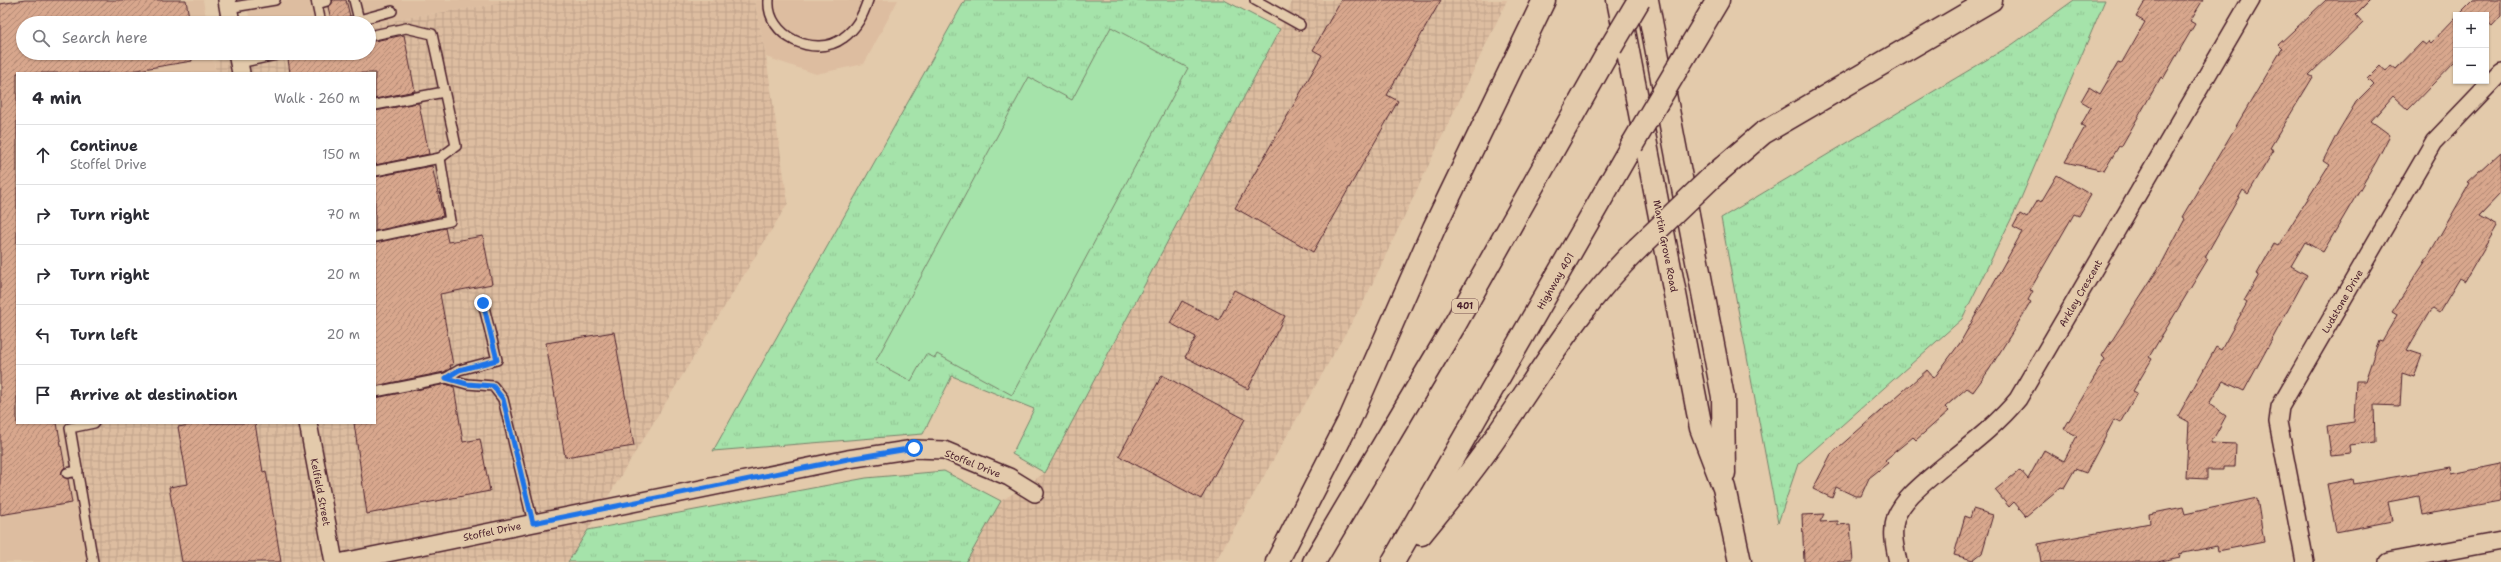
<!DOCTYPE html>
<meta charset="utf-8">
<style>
body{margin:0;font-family:"Shantell Sans",sans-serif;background:#f2f2f3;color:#2b2b33}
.controls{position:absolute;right:12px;top:12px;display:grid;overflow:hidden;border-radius:0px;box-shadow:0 1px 3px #0004}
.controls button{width:36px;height:36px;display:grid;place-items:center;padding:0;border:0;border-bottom:1px solid #e1e1e2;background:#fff;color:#2b2b33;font:20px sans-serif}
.stop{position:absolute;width:12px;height:12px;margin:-9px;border:3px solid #1a73e8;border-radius:50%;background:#fff}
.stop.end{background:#1a73e8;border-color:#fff;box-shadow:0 1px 4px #0008}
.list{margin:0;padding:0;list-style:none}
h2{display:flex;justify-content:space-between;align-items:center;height:52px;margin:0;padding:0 16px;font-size:17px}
h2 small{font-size:13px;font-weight:400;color:#7c7c81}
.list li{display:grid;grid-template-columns:26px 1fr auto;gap:12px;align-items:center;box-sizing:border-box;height:60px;padding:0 16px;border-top:1px solid #e1e1e2}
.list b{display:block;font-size:15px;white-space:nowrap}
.list p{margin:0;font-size:13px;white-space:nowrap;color:#7c7c81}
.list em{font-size:13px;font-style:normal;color:#7c7c81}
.icon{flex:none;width:22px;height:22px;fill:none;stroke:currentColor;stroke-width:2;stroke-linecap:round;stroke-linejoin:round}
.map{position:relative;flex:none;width:2501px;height:562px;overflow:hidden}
.search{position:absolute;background:#fff;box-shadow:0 1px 3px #0004;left:16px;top:16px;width:360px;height:44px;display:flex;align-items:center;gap:10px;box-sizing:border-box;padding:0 14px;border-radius:22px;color:#7c7c81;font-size:15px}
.panel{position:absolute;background:#fff;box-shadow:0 1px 3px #0004;left:16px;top:72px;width:360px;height:352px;border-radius:0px}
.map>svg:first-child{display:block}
.built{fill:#ddbda0}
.industrial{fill:url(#industrial-grid)}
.grass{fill:url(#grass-tufts);stroke:#78816a}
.garden{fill:#a5e3aa;stroke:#78816a}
.building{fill:url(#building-hatch);stroke:#4a1f2b}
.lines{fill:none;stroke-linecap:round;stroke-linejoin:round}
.service-casing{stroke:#4a1f2b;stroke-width:12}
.minor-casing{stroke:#4a1f2b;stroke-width:20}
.secondary-casing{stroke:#4a1f2b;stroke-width:25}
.motorway-casing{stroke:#4a1f2b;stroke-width:25}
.service{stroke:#e3caab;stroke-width:9}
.minor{stroke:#e3caab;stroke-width:17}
.secondary{stroke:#e3caab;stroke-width:22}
.motorway{stroke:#e3caab;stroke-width:22}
.motorway-bridge-casing{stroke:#4a1f2b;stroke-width:25;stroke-linecap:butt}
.motorway-bridge{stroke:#e3caab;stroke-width:22}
.route{stroke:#1a73e8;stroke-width:5}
.labels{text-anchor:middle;stroke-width:3.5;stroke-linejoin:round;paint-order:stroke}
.shield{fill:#e3caab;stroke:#785251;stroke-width:1}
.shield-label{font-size:9px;font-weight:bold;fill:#4a1f2b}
.street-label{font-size:10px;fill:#4a1f2b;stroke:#e3caab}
</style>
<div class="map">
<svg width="2501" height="562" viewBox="0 0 2501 562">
<defs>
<pattern id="industrial-grid" width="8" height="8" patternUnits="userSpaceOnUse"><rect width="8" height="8" fill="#ddbda0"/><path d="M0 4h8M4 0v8" fill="none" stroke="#bfa28a"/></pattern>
<pattern id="grass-tufts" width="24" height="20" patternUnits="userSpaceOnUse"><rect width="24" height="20" fill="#a5e3aa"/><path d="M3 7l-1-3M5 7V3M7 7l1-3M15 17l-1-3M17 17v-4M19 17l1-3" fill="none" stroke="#90c292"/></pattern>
<pattern id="building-hatch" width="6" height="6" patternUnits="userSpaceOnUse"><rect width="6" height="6" fill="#d8a78d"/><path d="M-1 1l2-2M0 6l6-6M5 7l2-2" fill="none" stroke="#b18773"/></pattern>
</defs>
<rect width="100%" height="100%" fill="#e3caab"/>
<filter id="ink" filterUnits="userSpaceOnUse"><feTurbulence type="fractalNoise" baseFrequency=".025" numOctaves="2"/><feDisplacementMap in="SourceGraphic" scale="8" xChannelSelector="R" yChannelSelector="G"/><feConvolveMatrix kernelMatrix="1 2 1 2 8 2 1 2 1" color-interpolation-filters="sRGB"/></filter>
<g filter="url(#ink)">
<!-- built -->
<g class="built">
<path d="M0 0H203L207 23H23V53H212L216 73H17V423H114L78 429 98 562H0Z"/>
<path d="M246 0H499L500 4 416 16 369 26V23H250Z"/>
<path d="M754 0H898L864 64 816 74 766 57Z"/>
</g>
<!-- industrial -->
<g class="industrial">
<path d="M499 0H754L766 57 788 203 568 562H98L78 429 114 423H375V73H216L214 61 249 53H369V26L416 16 499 4Z"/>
<path d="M1293 0H1507L1365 299 1215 562H966L1001 501 1045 473 1280 29Z"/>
</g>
<!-- grass -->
<g class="grass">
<path d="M965 0H1224L1280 29 1045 473 1012 454 1034 409 952 376 923 434 713 451Z"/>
<path d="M2074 0H2105L2019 203 1962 319 1798 464 1778 523 1721 218 2013 44Z"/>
<path d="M944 471 1001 501 966 562H568L588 530 866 478Z"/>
</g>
<!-- garden -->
<path class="garden" d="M1111 27 1188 68 1012 395 937 354 935 358 926 354 911 381 875 362 1029 77 1072 100Z"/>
<!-- building -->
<g class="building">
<path d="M25 0H186L190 23H23V53H191L192 61 119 73H17V423H57L65 467 61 474 68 479 72 503 0 515V4Z"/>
<path d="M333 0H346L350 16 332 23 328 7Z"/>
<path d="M1341 0H1441L1387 95 1398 101 1313 252 1235 208 1322 55 1313 50Z"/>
<path d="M2146 0H2203L2190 21 2195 24 2175 58 2163 79 2161 77 2121 147 2119 146 2104 171 2065 162 2085 127 2081 125 2091 107 2081 101 2089 87 2100 94 2118 63 2121 64 2145 22 2136 17Z"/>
<path d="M2326 0H2371L2356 15 2363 23 2309 75 2313 77 2270 148 2274 150 2248 194 2243 190 2205 257 2208 259 2149 357 2152 359 2133 391 2137 393 2120 423 2114 420 2086 473 2075 469 2064 488 2061 487 2026 516 2014 502 2009 507 1995 490 2020 470 2028 479 2044 450 2064 461 2077 436 2064 429 2105 359 2102 356 2163 261 2185 219 2182 217 2282 49 2278 45Z"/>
<path d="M2473 0H2501V16L2492 26 2486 21V15H2458Z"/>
<path d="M2456 17V60L2408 110 2393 96 2371 121 2390 135 2376 162 2323 252 2305 242 2291 266 2307 275 2244 391 2223 381 2209 404 2226 416 2211 443 2236 444 2235 467H2223V470H2207V479L2186 478 2189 422 2178 416 2216 347 2221 350 2247 303 2244 301 2259 275 2257 274 2274 244 2278 246 2329 165 2323 161 2338 132 2356 102 2374 84 2368 78 2380 66 2386 71 2391 65 2396 69 2422 42 2426 45 2429 41 2431 43Z"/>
<path d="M404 35 415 91 375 99V73H290L288 59 291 56 306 53H369V42Z"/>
<path d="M417 103 419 104 429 154 375 165V111Z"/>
<path d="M2501 152V193L2479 216 2497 226 2465 281 2460 278 2439 313 2433 309 2430 311 2407 350 2422 355 2414 377 2402 373 2400 406 2374 405 2375 442 2350 445 2351 454 2331 456 2327 426 2354 422 2356 381H2365L2379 340 2382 341 2397 315 2392 312 2423 265 2470 183 2468 182Z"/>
<path d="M432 166 443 216 375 231V177Z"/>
<path d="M2057 175 2091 195 2079 216 2074 214 2030 290 2033 291 2028 300 2031 302 1989 370 1973 392 1967 388 1945 407 1949 411 1916 440 1913 437 1885 460 1888 463 1869 478 1861 496H1855L1836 487 1832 498 1813 489 1831 454 1927 370 1934 378 1960 343 2022 232 2013 227 2020 214 2027 218 2038 200 2041 202Z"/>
<path d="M445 228 448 242 483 236 492 284 440 294 453 365H450L451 368 444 372 375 386V243Z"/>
<path d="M1234 290 1285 316 1248 389 1185 357 1196 337 1170 323 1182 301 1219 320Z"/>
<path d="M614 332 634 446 565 457 546 343Z"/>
<path d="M1162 375 1245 419 1201 499 1119 456Z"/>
<path d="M446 384 454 387 463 442 480 439 490 491 367 514 354 423H375V398Z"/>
<path d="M202 423H255L263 472 266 471 281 562H182L169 487 188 484 178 427Z"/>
<path d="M2501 464V501L2422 515 2419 496 2388 502 2392 521 2336 532 2327 484 2353 479 2354 484 2451 467 2452 474Z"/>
<path d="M2257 498 2264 542 2218 551 2217 546 2179 554 2180 557 2157 562H2041L2038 544 2150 523 2149 514 2183 507 2185 514Z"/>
<path d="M1973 509 1993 515 1982 553 1973 560 1954 555 1965 516 1970 518Z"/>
<path d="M1824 514 1820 522 1838 521V525L1850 524 1853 562H1804L1802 515Z"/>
</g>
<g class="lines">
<!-- service casing -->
<g class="service-casing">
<g id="service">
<path d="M316 0 321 23"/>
<path d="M769 0C766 36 815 59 843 38 857 28 863 15 868 0"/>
<path d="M1255 0 1300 25"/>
<path d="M317 4 327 1"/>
<path d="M228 8 275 0"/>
<path d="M359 20 392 11"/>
<path d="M345 23 359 20 354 0"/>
<path d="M369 36 406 28 432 34 456 146 440 158 375 171"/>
<path d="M239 63 286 53"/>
<path d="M375 105 444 92"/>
<path d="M375 237 450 221 440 158"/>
<path d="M446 378 467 384 493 386 503 399 533 523"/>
<path d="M375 392 446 378 459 370 497 360 483 303"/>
<path d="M67 473 78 471"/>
<path d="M93 562 70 428 94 423"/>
</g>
</g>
<!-- minor casing -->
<g class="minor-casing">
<g id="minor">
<path d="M227 0 231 23"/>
<path d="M237 53 241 73"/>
<path d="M308 423 334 562"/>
<path d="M343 562 848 459 914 449 944 450 1009 477 1035 493"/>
<path d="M1898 562C1895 548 1891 532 1896 517 1904 498 1924 483 1939 470 1966 448 1996 426 2018 399L2251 0"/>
<path d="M2305 562 2278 422 2280 407 2434 142 2501 72"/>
<path d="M2388 562 2501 541"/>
</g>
</g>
<!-- secondary casing -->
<g class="secondary-casing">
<g id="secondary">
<path d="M1618 0 1701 428 1724 488 1740 562"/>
<path d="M1647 0 1723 397 1724 473"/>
</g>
</g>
<!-- motorway casing -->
<g class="motorway-casing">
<g id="motorway">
<path d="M1690 47 1718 0"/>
<path d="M1712 177 1763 133 1991 0"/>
<path d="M1421 534C1447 502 1473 471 1496 437 1540 373 1581 303 1638 248"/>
<path d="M1277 562 1350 419 1434 228 1544 0"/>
<path d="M1314 562 1454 326 1611 47"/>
<path d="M1393 562 1632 145"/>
</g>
</g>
<!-- service -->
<use href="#service" class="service"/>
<!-- minor -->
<use href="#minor" class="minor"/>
<!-- secondary -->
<use href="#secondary" class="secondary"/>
<!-- motorway -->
<use href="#motorway" class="motorway"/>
<!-- motorway-bridge casing -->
<g class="motorway-bridge-casing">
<g id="motorway-bridge">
<path d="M1611 47 1639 0"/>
<path d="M1632 145 1690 47"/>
<path d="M1638 248 1712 177"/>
</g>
</g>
<!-- motorway-bridge -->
<use href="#motorway-bridge" class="motorway-bridge"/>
</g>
</g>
<g class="lines" filter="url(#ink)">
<!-- route -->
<path class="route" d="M483 303 497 360 459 370 446 378 467 384 493 386 503 399 533 523 848 459 914 448"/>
</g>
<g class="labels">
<!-- shield labels -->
<rect class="shield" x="1452" y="299" width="26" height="14" rx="3"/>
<g class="shield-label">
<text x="1465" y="309">401</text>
</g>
<!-- street labels -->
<g class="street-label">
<text transform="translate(1666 246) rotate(79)" y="4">Martin Grove Road</text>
<text transform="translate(1555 281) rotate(-60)" y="4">Highway 401</text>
<text transform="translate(2080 293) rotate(-60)" y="4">Arkley Crescent</text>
<text transform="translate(2342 301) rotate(-60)" y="4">Ludstone Drive</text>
<text transform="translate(973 463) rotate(22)" y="4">Stoffel Drive</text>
<text transform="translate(321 492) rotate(79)" y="4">Kelfield Street</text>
<text transform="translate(492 531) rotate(-12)" y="4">Stoffel Drive</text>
</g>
</g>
</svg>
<div class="controls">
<button>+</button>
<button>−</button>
</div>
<div class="stop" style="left:914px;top:448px"></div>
<div class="stop end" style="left:483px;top:303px"></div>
<div class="search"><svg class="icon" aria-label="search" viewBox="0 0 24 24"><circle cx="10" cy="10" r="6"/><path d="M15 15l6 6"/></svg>Search here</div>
<section class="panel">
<h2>4 min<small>Walk · 260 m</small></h2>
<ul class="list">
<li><svg class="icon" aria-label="ahead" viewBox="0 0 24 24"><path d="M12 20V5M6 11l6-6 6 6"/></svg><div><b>Continue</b><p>Stoffel Drive</p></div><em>150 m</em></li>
<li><svg class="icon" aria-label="right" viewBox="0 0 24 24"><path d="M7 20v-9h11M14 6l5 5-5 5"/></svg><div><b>Turn right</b></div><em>70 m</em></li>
<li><svg class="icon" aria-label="right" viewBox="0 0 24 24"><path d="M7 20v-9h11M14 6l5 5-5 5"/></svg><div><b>Turn right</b></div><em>20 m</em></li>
<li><svg class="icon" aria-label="left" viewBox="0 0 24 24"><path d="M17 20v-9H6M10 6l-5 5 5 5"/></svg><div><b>Turn left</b></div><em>20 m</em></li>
<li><svg class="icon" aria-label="arrive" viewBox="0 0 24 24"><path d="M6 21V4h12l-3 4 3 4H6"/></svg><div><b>Arrive at destination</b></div></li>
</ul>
</section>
</div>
